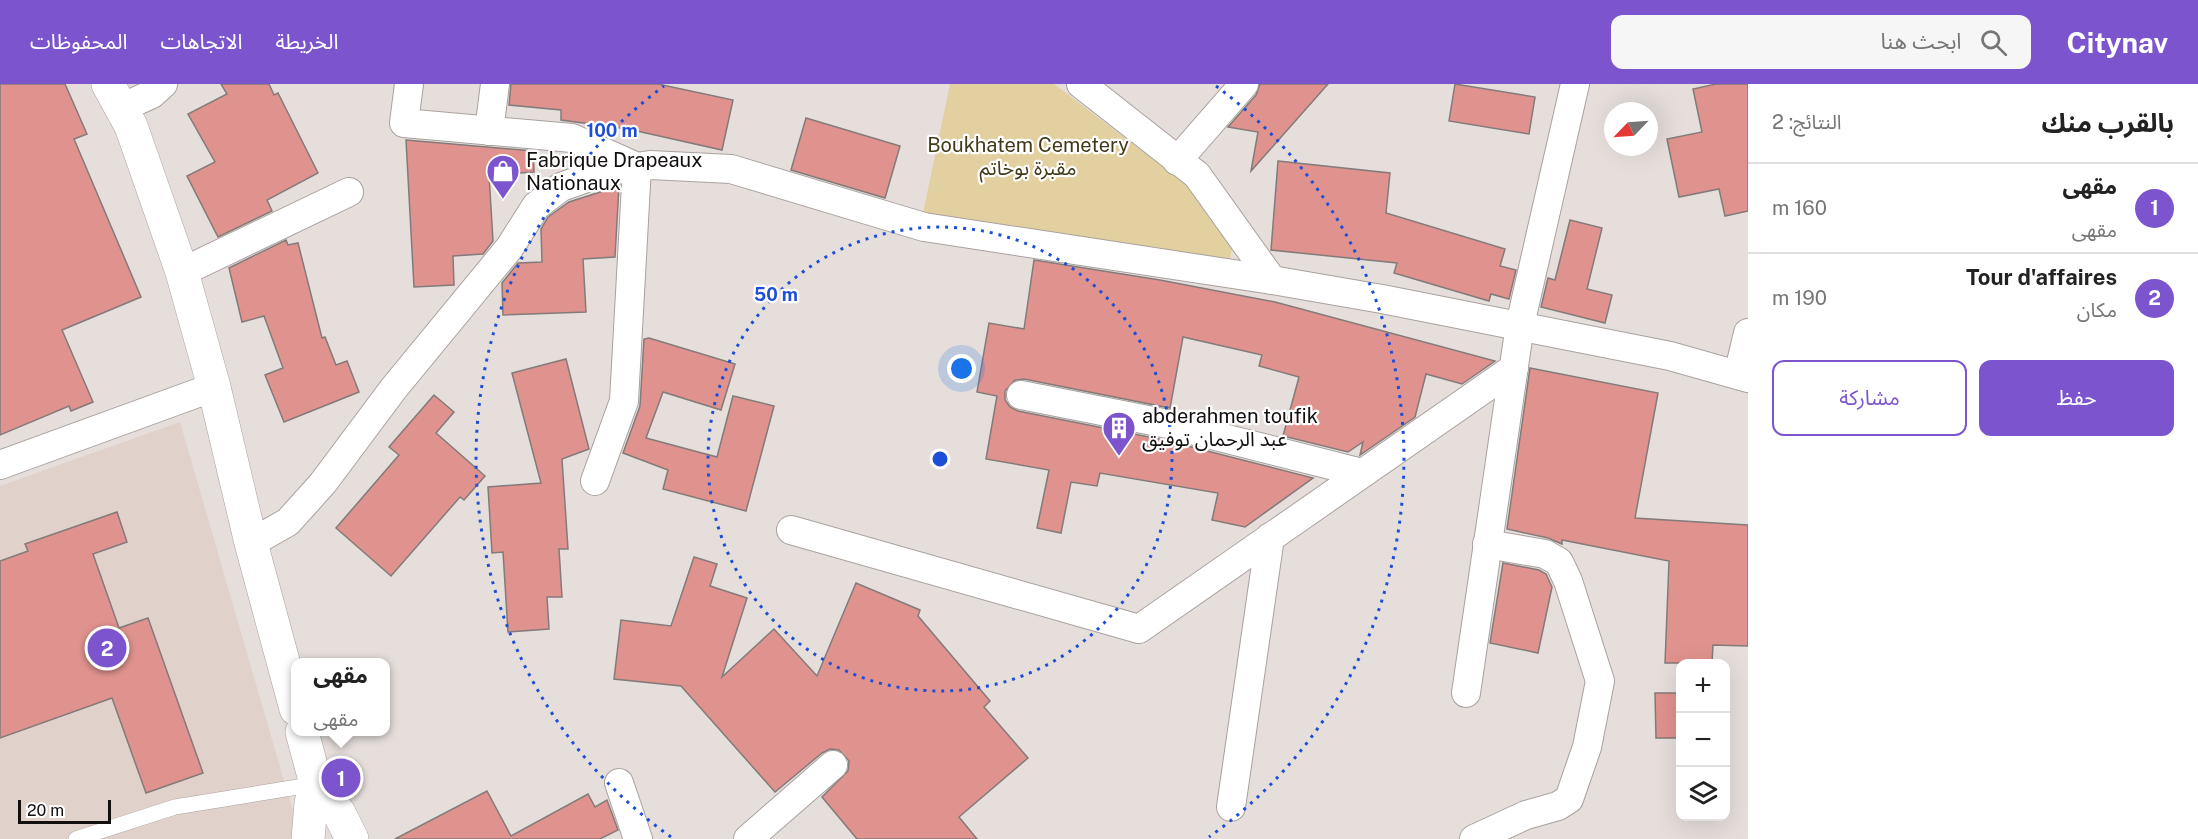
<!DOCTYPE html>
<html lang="ar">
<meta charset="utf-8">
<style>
body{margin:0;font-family:"Public Sans","Noto Sans Arabic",sans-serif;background:#f6f6f6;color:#222;direction:rtl}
.controls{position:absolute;right:18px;bottom:18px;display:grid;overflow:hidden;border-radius:12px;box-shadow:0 6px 24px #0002}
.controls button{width:54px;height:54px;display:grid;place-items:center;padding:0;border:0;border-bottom:2px solid #e0e0e0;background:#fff;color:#222;font:30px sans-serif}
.compass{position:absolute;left:1604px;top:18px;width:54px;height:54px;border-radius:50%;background:#fff;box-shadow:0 6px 24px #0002;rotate:245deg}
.scale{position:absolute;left:18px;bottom:15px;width:93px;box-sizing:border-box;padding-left:6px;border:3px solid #120f0e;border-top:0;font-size:16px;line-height:21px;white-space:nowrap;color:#120f0e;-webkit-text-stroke:4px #fff;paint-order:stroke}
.you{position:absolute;left:962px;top:285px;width:21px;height:21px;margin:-15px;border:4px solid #fff;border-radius:50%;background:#1a73e8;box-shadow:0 0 0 9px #1a73e833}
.badge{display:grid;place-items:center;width:39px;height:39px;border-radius:50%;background:#7c55ce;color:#fff;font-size:20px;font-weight:700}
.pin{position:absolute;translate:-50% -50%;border:3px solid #fff;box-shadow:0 2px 6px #0006}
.popup{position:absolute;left:291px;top:574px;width:99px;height:78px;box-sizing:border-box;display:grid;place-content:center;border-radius:12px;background:#fff;filter:drop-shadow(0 2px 4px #0005);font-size:20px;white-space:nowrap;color:#767676}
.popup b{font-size:22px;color:#222}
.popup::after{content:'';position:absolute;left:50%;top:100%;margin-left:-12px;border:12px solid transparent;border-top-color:#fff}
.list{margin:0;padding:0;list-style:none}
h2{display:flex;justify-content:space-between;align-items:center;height:78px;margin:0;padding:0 24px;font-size:26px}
h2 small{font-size:20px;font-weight:400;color:#767676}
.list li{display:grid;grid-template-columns:39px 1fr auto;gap:18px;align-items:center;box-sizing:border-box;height:90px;padding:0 24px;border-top:2px solid #e0e0e0}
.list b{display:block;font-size:22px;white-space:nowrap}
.list p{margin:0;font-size:20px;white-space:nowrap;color:#767676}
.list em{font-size:20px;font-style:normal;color:#767676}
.actions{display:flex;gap:12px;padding:18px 24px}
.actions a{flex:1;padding:14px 0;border:2px solid #7c55ce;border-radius:12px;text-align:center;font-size:21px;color:#7c55ce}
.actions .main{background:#7c55ce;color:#fff}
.icon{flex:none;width:33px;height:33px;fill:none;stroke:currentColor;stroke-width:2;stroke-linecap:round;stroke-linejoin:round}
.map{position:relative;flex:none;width:1748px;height:755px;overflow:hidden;direction:ltr}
header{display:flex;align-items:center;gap:36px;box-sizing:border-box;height:84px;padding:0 30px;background:#7c55ce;color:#fff}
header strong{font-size:28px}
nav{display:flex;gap:33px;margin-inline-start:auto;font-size:21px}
.search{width:420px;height:54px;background:#f6f6f6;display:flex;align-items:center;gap:15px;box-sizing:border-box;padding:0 21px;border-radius:12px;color:#767676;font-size:22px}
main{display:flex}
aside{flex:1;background:#fff}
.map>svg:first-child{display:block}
.built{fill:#e1d1cb}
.green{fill:#e2d0a0}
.building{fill:#e0928e;stroke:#827b7a;stroke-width:1.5}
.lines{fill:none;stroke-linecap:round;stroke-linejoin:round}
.service-casing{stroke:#a9a19e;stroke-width:16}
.minor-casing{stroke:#a9a19e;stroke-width:30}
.tertiary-casing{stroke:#a9a19e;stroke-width:34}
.service{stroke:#fff;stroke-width:15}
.minor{stroke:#fff;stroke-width:28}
.tertiary{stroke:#fff;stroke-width:33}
.ring{fill:none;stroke:#1d4ed8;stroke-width:3;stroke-dasharray:3 6}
.labels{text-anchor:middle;stroke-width:4.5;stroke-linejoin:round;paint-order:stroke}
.park-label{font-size:20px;fill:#433818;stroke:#fff}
.poi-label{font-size:20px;fill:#120f0e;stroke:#fff;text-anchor:start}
.centre{fill:#1d4ed8;stroke:#fff;stroke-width:3}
.ring-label{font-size:18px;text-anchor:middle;font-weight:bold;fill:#1d4ed8;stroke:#fff;stroke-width:4.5;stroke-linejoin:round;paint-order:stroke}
</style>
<header>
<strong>Citynav</strong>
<div class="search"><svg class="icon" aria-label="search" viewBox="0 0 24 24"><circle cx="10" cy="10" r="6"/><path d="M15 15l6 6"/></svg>ابحث هنا</div>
<nav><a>الخريطة</a><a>الاتجاهات</a><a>المحفوظات</a></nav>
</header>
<main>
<aside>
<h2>بالقرب منك<small>النتائج: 2</small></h2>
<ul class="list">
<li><span class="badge">1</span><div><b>مقهى</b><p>مقهى</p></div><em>160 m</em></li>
<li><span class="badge">2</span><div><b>Tour d'affaires</b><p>مكان</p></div><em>190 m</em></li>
</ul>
<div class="actions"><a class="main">حفظ</a><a>مشاركة</a></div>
</aside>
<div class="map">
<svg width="1748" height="755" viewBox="0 0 1748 755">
<rect width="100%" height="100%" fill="#e6dedb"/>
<!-- built -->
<path class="built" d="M180 338 298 745 292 755H0V402Z"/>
<!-- green -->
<path class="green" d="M950 0H1054L1187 101 1232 162 1230 176 923 129Z"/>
<!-- building -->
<g class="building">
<path d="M0 0H65L87 50 74 55 141 213 62 246 93 318 71 327 69 322 0 351Z"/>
<path d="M221 0H269L274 11 278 9 318 89 267 116 272 127 218 153 187 92 215 78 188 30 227 10Z"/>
<path d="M511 0H658L733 16 722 66 628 45 561 36V26L509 21Z"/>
<path d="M1260 0H1328L1251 87 1258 48 1228 43 1256 11Z"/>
<path d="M1455 0 1535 13 1529 50 1449 37Z"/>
<path d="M1716 0H1748V127L1725 132 1719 105 1679 113 1667 55 1702 48 1693 5Z"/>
<path d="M806 34 900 62 885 114 791 86Z"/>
<path d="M406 56 533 67 534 88 489 91 493 157 483 170 453 172 454 201 414 203Z"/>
<path d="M1278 77 1390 89 1386 129 1505 165 1500 182 1516 186 1509 215 1491 210 1489 217 1394 189 1397 179 1271 166Z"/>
<path d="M619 102 615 173 583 175 586 228 503 231 502 199 518 179 542 178 541 145 548 133 569 118Z"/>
<path d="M1570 136 1602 144 1587 205 1612 211 1605 239 1541 223 1548 194 1555 196Z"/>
<path d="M286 156 288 161 298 159 322 254 325 253 336 281 347 277 359 308 284 338 265 291 283 284 264 232 242 238 229 184Z"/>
<path d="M1034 176 1160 196 1275 218 1495 277 1462 300 1426 290 1415 333 1360 371 1363 358 1348 368 1283 352 1299 293 1259 282 1262 271 1183 253 1170 324 1024 295 1015 296 1005 307V316L1010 323 1018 327 1164 356 1313 394 1245 443 1212 436 1218 409 1100 389 1097 402 1071 398 1061 449 1037 444 1049 386 986 375 997 312 977 308 989 239 1024 245Z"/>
<path d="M649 254 735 280 721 326 663 308 646 354 717 373 733 312 774 322 746 427 663 405 668 386 623 369 640 322 644 255Z"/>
<path d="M566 275 589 365 562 375 568 465H559L562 513H547L549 545 508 548 503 468 492 469 488 403 541 399 512 289Z"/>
<path d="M1530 284 1658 309 1635 434 1748 441V562L1713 561 1712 579H1665L1669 477 1562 456V460L1548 454 1507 445Z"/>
<path d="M434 311 454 328 436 349 485 392 464 416 460 413 391 492 336 444 399 371 389 363Z"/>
<path d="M117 428 127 458 93 470 119 544 148 534 203 689 146 709 112 614 0 654V477L28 467 25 460Z"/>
<path d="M694 473 717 480 710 502 747 514 722 593 774 545 817 592 856 499 920 526 918 532 990 617 984 623 1028 674 959 733 977 755H857L822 713 848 687 849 677 839 666 830 665 822 669 775 708 681 602 614 595 621 536 671 542Z"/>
<path d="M1503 479 1539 486 1546 490 1552 503 1538 569 1490 559Z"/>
<path d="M1655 609H1680V654H1656Z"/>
<path d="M487 707 511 752 588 710 595 723 607 716 618 746 600 755H395Z"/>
</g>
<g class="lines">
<!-- service casing -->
<g class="service-casing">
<path id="service" d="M76 755 175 723 316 700"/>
</g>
<!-- minor casing -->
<g class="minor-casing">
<g id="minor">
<path d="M409 0 404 39 572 54 637 83 624 317 595 397"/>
<path d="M1081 0 1197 91 1272 196"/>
<path d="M121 24 152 10 163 0"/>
<path d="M489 47 495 0"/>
<path d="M1177 77 1244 0"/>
<path d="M182 188 349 108"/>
<path d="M1738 291 1748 249"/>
<path d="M1021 311 1168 340 1362 389"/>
<path d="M0 381 214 303"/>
<path d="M791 446 1139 545 1514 284"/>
<path d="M251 459 288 438 323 399 394 304 510 163 536 122 561 103 603 88 650 81 731 85 924 143 1272 196 1382 215 1670 272 1748 294"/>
<path d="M1466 609 1520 241 1575 0"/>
<path d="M619 699 638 755"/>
<path d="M1231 723 1270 453"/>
<path d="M748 755 833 681"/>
<path d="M1474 755 1526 731 1558 722 1569 715 1587 663 1600 597 1568 497 1559 478 1545 470 1487 460"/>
</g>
</g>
<!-- tertiary casing -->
<g class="tertiary-casing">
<g id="tertiary">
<path d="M108 0 131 42 182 188 214 303 251 459 296 625"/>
<path d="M302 648 316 700 339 729 352 755"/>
<path d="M308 755 311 719 316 700"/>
</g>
</g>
<!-- service -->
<use href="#service" class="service"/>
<!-- minor -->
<use href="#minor" class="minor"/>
<!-- tertiary -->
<use href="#tertiary" class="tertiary"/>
</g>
<!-- distance rings -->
<g class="ring">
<circle cx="940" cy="375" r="232"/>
<path d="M671 753A464 464 0 0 1 664 2M1216 2A464 464 0 0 1 1209 753"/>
</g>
<!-- icons -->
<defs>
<g id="shop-pin" transform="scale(1.725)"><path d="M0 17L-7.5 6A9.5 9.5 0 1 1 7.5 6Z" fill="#7c55ce" stroke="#fff"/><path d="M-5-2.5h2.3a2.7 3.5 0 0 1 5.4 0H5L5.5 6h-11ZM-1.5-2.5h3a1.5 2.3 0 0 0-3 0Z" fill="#fff"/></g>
<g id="building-pin" transform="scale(1.725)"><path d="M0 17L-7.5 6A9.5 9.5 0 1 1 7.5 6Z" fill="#7c55ce" stroke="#fff"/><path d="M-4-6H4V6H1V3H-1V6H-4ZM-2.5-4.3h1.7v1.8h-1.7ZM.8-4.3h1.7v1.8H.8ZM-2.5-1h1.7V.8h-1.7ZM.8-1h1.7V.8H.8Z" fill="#fff"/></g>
</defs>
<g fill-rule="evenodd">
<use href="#shop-pin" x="503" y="87"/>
<use href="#building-pin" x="1119" y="344"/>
</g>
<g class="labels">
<!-- park labels -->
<g class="park-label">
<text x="1028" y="68">Boukhatem Cemetery<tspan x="1028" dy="23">مقبرة بوخاتم</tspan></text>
</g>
<!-- poi labels -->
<g class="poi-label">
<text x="526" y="83">Fabrique Drapeaux<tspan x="526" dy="23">Nationaux</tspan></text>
<text x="1142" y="339">abderahmen toufik<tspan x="1142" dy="23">عبد الرحمان توفيق</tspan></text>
</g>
</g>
<circle cx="940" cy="375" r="9" class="centre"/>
<g class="ring-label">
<text x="612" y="53">100 m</text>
<text x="776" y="217">50 m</text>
</g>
</svg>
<div class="controls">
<button>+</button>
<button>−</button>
<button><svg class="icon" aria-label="layers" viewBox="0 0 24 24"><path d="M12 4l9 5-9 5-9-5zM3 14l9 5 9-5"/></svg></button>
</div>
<svg class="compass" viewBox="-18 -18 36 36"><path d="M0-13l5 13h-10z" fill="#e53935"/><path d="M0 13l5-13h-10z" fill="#767676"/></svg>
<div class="scale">20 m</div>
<div class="you"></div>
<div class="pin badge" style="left:341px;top:694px">1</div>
<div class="popup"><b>مقهى</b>مقهى</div>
<div class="pin badge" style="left:107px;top:564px">2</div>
</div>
</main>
